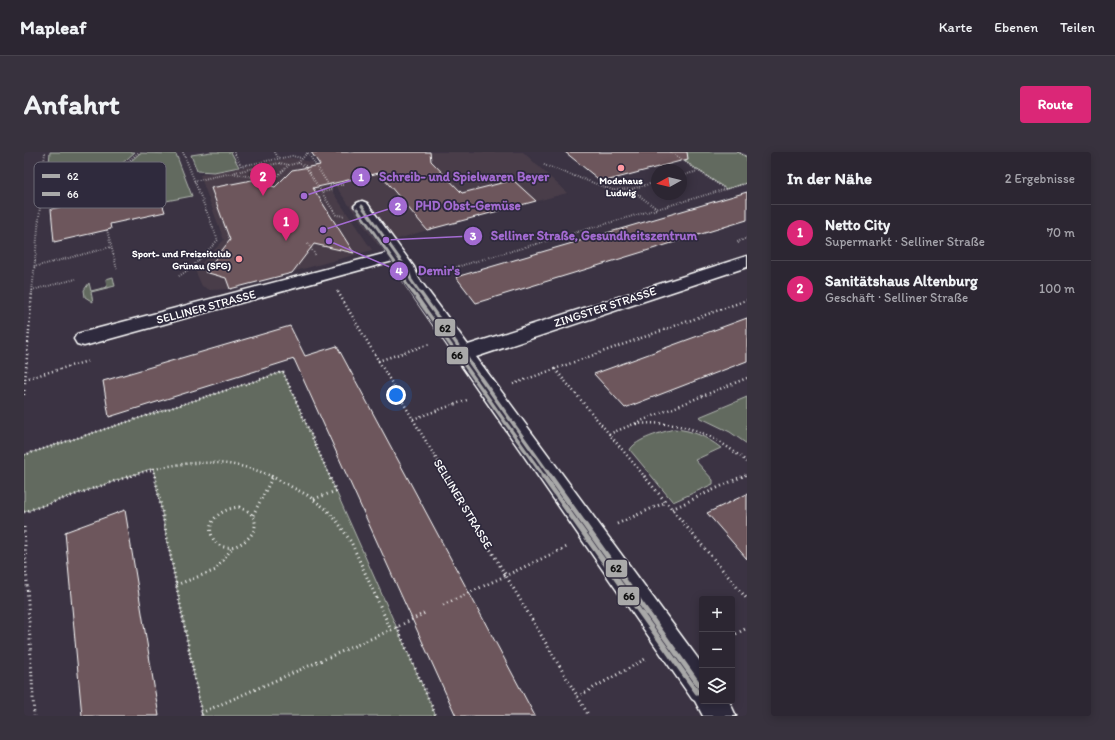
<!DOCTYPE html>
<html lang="de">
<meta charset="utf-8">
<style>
body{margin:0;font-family:Itim,sans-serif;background:#38323e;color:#f1f3f6}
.controls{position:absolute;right:12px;bottom:12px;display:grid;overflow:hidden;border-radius:4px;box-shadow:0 2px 10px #0003}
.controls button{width:36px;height:36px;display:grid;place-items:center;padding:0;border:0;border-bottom:1px solid #48434d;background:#2c2632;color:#f1f3f6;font:20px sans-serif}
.compass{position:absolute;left:627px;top:12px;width:36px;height:36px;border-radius:50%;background:#2c2632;box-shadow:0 2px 10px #0003;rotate:262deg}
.you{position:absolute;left:372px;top:243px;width:14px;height:14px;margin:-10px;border:3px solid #fff;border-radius:50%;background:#1a73e8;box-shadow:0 0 0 6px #1a73e833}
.badge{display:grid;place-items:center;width:26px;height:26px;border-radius:50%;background:#db2777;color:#fff;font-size:13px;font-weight:700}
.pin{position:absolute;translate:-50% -33px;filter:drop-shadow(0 1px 2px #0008)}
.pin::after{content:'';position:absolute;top:21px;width:14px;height:12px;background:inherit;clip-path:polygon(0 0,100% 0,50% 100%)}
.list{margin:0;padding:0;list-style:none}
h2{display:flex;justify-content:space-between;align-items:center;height:52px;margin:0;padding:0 16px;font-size:17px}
h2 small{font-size:13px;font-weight:400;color:#a6a5ac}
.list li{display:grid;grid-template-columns:26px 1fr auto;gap:12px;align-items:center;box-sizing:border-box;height:56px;padding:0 16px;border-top:1px solid #48434d}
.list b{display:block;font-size:15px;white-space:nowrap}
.list p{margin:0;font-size:13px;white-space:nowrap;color:#a6a5ac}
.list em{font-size:13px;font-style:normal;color:#a6a5ac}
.icon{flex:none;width:22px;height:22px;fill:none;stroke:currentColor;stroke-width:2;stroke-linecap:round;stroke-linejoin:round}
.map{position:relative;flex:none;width:723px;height:564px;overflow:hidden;border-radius:4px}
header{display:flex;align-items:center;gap:24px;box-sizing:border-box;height:56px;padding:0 20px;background:#2c2632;border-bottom:1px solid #48434d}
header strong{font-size:19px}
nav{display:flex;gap:22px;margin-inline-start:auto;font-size:14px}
.intro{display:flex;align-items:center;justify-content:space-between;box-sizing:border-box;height:96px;padding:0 24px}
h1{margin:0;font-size:28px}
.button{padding:10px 18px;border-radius:4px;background:#db2777;color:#fff;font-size:14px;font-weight:700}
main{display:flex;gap:24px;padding:0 24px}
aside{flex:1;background:#2c2632;border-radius:4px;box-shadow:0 2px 10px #0003}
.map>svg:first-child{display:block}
.built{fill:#4a3e4a}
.green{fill:#626b5f;stroke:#b0b5af}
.building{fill:#6d575c;stroke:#fff}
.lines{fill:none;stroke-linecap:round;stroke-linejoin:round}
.street-casing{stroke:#fff;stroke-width:3}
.path-far2{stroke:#fff;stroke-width:2;stroke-dasharray:0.5 2;stroke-linecap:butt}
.path-far1{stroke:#fff;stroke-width:2.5;stroke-dasharray:1 3;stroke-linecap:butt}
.path{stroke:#fff;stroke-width:3;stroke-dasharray:1 3.5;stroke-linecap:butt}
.street{fill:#2f2a3d;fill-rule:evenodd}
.bus-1-far2-casing{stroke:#2f2a3d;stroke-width:5}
.bus-1-far1-casing{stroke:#2f2a3d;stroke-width:6}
.bus-1-casing{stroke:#2f2a3d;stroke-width:8}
.bus-2-far2-casing{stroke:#2f2a3d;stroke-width:5}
.bus-2-far1-casing{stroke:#2f2a3d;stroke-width:6}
.bus-2-casing{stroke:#2f2a3d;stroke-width:8}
.bus-1-far2{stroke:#a9a9a9;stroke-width:3}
.bus-1-far1{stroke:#a9a9a9;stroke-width:3.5}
.bus-1{stroke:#a9a9a9;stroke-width:5}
.bus-2-far2{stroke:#a9a9a9;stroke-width:3}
.bus-2-far1{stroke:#a9a9a9;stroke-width:3.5}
.bus-2{stroke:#a9a9a9;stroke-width:5}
.poi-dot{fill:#ff9aa2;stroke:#2f2a3d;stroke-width:1.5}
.labels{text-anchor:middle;stroke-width:3.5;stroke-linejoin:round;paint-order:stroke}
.far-poi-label{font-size:10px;font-weight:bold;fill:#fff;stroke:#2f2a3d}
.street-label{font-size:12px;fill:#fff;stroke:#2f2a3d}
.key{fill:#2f2a3d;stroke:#6d6a77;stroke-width:1}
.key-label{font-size:11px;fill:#fff}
.leader{fill:none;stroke:#a36bd2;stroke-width:1.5}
.callout-dot{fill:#a36bd2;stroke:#2f2a3d;stroke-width:1.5}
.mark-label{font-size:12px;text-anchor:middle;font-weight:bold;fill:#fff}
.callout-label{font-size:13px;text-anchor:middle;font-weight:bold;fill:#a36bd2;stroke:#2f2a3d;stroke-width:3.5;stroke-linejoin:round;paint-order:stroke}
.line-badge{stroke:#2f2a3d;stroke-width:1.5}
.pale-badge-label{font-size:11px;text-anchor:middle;font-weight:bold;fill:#111}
</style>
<header>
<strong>Mapleaf</strong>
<nav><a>Karte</a><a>Ebenen</a><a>Teilen</a></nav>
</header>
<div class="intro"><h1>Anfahrt</h1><a class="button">Route</a></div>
<main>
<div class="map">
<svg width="723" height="564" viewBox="0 0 723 564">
<rect width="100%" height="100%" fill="#3b3343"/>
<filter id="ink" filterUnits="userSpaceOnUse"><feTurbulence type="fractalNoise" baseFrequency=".025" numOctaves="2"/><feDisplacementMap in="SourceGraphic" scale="8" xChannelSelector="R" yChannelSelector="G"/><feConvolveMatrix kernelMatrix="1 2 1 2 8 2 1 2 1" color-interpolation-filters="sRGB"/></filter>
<g filter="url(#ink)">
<!-- built -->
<g class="built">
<path d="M304 0H499L543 41 403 78 354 93 289 3Z"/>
<path d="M267 6 288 10 348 98 206 137 186 138 178 134 171 118 200 88 176 23Z"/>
</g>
<!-- green -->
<g class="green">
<path d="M26 0H111L69 37 22 46Z"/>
<path d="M187 0H207L215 15 190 20 173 19 167 3Z"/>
<path d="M647 0H714L723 5V31L702 37Z"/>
<path d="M116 1 152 2 168 44 137 50 131 31 81 41 78 35Z"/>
<path d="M89 125 91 134 67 140 69 150 61 145 60 138 65 131 67 139 83 135 82 127Z"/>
<path d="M259 220 412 564H178L129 316 0 360V303Z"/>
<path d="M723 245V292L706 280 675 265Z"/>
<path d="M650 277C668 278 683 285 697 296L671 308 689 328V332L649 350 606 298C611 287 639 280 650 277Z"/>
</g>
<!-- building -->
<g class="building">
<path d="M287 0H406L407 9 438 41 489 28 512 49 403 78 355 21 289 36 330 101 290 92 268 121 206 137 202 126 181 120 206 88 187 36 228 28 251 35 268 18 296 13Z"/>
<path d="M541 0H663L664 7 578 30Z"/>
<path d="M131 31 141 60 86 72 87 77 30 90 27 57 81 46V41Z"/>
<path d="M723 40V68L452 151 432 125Z"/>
<path d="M723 166V209L601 256 570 222Z"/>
<path d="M266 174 281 204 313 194 511 564H432L270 207 85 265 79 229Z"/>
<path d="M723 342V407L683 361Z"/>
<path d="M101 358 135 564H58L41 380Z"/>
</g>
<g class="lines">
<!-- street casing -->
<g class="street-casing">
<path id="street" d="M338 49 343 51 390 115 395 127 444 193 723 104V115L452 205 678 512V549H705L712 564H679L671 549 668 547 381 132 376 119 369 109 60 194 53 192 50 187 53 182 60 180 363 101 330 54 333 51Z"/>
</g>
<!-- path-far2 -->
<g class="path-far2">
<path d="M210 0 217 14 268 4 277 6"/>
<path d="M251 0 254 6"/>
<path d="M647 0 701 37"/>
<path d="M714 0 723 5"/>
<path d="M284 1 308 38 297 40"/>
<path d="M274 11 281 14 312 63 320 64"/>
<path d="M520 13 589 38 607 37 633 30"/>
<path d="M211 20 256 11 265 13"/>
<path d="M657 24 674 19"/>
<path d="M170 29 208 21 248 29 265 13 274 11 284 0"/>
<path d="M306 33H323"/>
<path d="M71 38 73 48"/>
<path d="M608 38 633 57"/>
<path d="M16 49 71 38 115 0"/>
<path d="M83 78 93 117"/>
<path d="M715 91 713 90 723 86"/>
<path d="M284 92 292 104"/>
<path d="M10 115 87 95"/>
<path d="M408 122 723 31"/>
<path d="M155 124 166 117 194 88 159 0"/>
<path d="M8 138 52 127"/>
<path d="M313 139 314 141"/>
<path d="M8 141 21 0"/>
</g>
<!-- path-far1 -->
<g class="path-far1">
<path d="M314 140 423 325"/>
<path d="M354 209 406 192"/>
<path d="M531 217 621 325"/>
<path d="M1 227 64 209"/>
<path d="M489 232 723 148"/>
<path d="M0 243 8 140"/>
<path d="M389 267 443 248"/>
<path d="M612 272C657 268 689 281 723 310"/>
<path d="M585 282 723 226"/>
<path d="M0 303 259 220 306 325"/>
<path d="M129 316 131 325"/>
<path d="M103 325C151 309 202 303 249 325"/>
<path d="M717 325 723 322"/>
</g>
<!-- path -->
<g class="path">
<path d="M131 324 178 564"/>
<path d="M247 324 283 343 302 357 313 369 327 390 367 478 403 460"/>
<path d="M423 324 565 564"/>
<path d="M620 324 723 447"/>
<path d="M290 347 312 339 305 324"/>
<path d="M215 355C218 357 223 358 226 361 247 381 198 412 188 384 181 367 201 356 215 355Z"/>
<path d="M648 357 719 324"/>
<path d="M0 360 106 324"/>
<path d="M229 363 249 324"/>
<path d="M593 372 642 350"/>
<path d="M0 375 10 564"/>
<path d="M152 433 192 418 208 396"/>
<path d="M419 453 545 394"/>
<path d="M373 475 412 564"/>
<path d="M708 484 723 476"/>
<path d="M553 545 623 506"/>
<path d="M177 561 367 478"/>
</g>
<!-- street -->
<use href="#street" class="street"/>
<!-- bus-1-far2 casing -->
<g class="bus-1-far2-casing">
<path id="bus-1-far2" d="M338 54 384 119 387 128 396 141"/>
</g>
<!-- bus-1-far1 casing -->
<g class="bus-1-far1-casing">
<path id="bus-1-far1" d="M396 140 527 325"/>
</g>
<!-- bus-1 casing -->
<g class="bus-1-casing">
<path id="bus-1" d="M526 324 678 537"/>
</g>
<!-- bus-2-far2 casing -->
<g class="bus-2-far2-casing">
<path id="bus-2-far2" d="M333 57 379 122 382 131 389 141"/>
</g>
<!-- bus-2-far1 casing -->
<g class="bus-2-far1-casing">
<path id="bus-2-far1" d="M389 140 520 325"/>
</g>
<!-- bus-2 casing -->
<g class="bus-2-casing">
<path id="bus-2" d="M519 324 673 540"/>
</g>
<!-- bus-1-far2 -->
<use href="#bus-1-far2" class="bus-1-far2"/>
<!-- bus-1-far1 -->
<use href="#bus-1-far1" class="bus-1-far1"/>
<!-- bus-1 -->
<use href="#bus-1" class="bus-1"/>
<!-- bus-2-far2 -->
<use href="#bus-2-far2" class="bus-2-far2"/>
<!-- bus-2-far1 -->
<use href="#bus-2-far1" class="bus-2-far1"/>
<!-- bus-2 -->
<use href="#bus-2" class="bus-2"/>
</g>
</g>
<!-- markers -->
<g class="poi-dot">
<circle cx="597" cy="16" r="4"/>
<circle cx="215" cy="107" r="4"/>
</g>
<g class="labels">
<!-- far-poi labels -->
<g class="far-poi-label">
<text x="597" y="32">Modehaus<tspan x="597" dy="12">Ludwig</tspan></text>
<text x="207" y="105" text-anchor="end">Sport- und Freizeitclub<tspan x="207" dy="12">Grünau (SFG)</tspan></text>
</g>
<!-- street labels -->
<g class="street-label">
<text transform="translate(182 155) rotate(-15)" y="4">SELLINER STRASSE</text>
<text transform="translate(581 155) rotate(-18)" y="4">ZINGSTER STRASSE</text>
<text transform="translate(439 352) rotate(59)" y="4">SELLINER STRASSE</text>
</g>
</g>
<!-- legend -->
<rect x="10" y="10" width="132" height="46" rx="6" class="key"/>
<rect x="18" y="22" width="18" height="4" fill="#a9a9a9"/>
<rect x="18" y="40" width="18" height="4" fill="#a9a9a9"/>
<g class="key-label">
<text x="43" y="28">62</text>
<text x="43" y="46">66</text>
</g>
<!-- callouts -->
<path class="leader" d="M280 44L337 25M299 78L374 54M362 88L449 84M305 89L375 119"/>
<g class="callout-dot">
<circle cx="280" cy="44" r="4"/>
<circle cx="299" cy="78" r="4"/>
<circle cx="362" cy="88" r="4"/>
<circle cx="305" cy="89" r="4"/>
<circle cx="337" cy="25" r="10"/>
<circle cx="374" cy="54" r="10"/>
<circle cx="449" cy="84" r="10"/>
<circle cx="375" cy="119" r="10"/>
</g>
<g class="mark-label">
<text x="337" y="29">1</text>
<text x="374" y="58">2</text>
<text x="449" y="88">3</text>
<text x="375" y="123">4</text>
</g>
<g class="callout-label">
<text x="440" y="29">Schreib- und Spielwaren Beyer</text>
<text x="444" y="58">PHD Obst-Gemüse</text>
<text x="570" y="88">Selliner Straße, Gesundheitszentrum</text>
<text x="415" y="123">Demir's</text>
</g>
<g class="line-badge">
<rect x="410" y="166" width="22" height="19" rx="4" fill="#a9a9a9"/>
<rect x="422" y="194" width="23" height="19" rx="4" fill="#a9a9a9"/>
<rect x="581" y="407" width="23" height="19" rx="4" fill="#a9a9a9"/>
<rect x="593" y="434" width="23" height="20" rx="4" fill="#a9a9a9"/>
</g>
<g class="pale-badge-label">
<text x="421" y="180">62</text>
<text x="433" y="207">66</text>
<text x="592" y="420">62</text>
<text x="605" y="448">66</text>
</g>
</svg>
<div class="controls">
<button>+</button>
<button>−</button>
<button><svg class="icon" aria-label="layers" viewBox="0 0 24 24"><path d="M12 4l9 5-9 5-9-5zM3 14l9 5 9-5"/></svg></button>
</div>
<svg class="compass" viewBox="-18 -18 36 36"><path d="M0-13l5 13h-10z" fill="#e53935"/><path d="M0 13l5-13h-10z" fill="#a6a5ac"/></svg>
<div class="you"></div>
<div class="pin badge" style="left:262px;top:89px">1</div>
<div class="pin badge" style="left:239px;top:44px">2</div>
</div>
<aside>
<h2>In der Nähe<small>2 Ergebnisse</small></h2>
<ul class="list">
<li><span class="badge">1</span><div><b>Netto City</b><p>Supermarkt · Selliner Straße</p></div><em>70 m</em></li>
<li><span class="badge">2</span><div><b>Sanitätshaus Altenburg</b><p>Geschäft · Selliner Straße</p></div><em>100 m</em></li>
</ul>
</aside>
</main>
